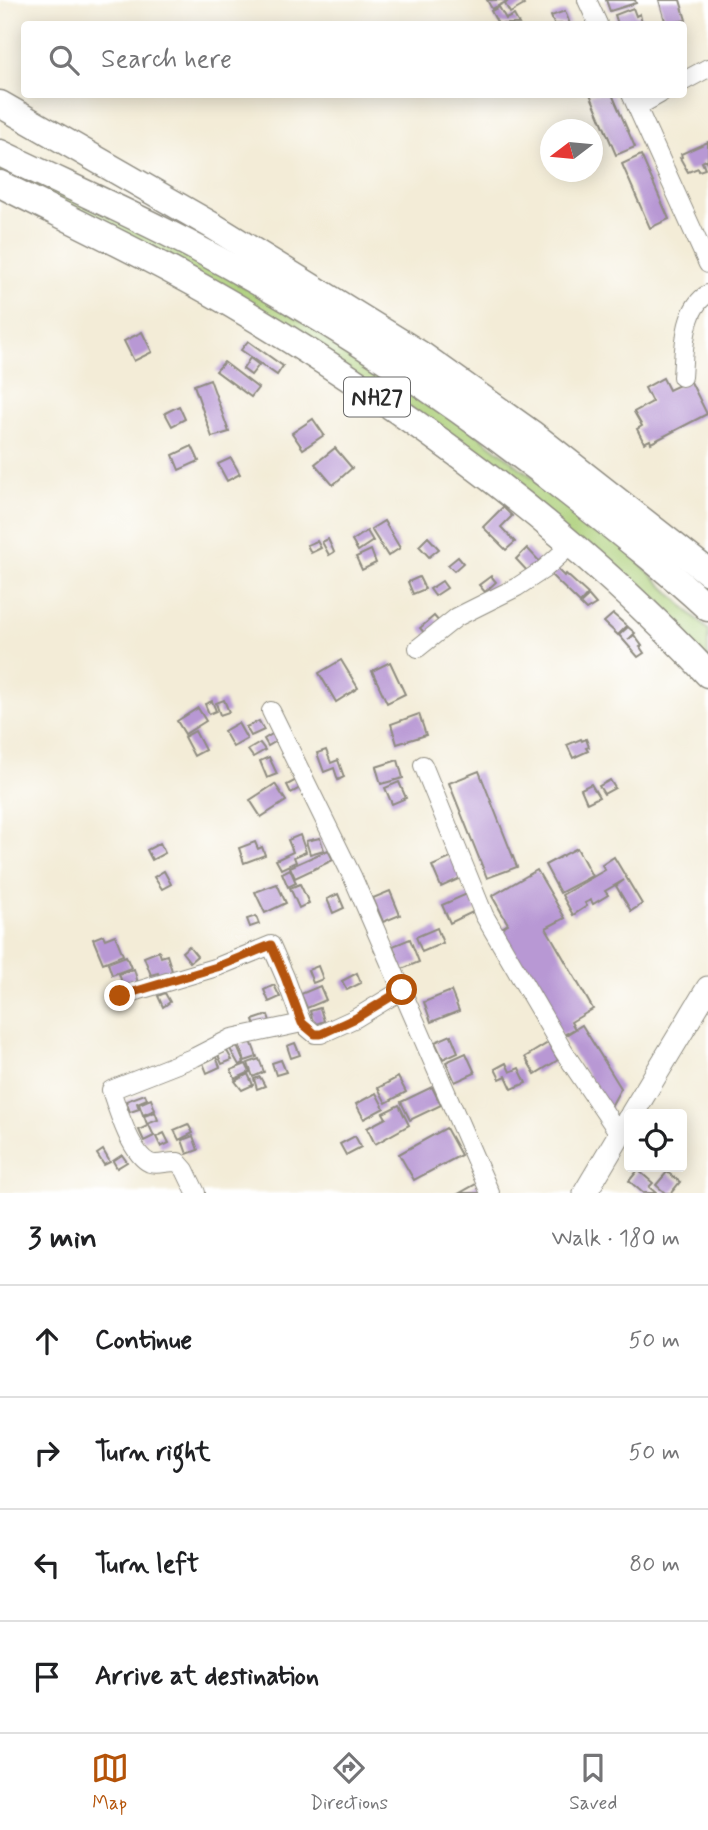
<!DOCTYPE html>
<meta charset="utf-8">
<style>
body{margin:0;font-family:Mynerve,sans-serif;background:#f2f2f2;color:#202124}
.controls{position:absolute;right:21px;bottom:21px;display:grid;overflow:hidden;border-radius:7px;box-shadow:0 4px 18px #0003}
.controls button{width:63px;height:63px;display:grid;place-items:center;padding:0;border:0;border-bottom:2px solid #e0e0e0;background:#fff;color:#202124;font:35px sans-serif}
.compass{position:absolute;left:540px;top:119px;width:63px;height:63px;border-radius:50%;background:#fff;box-shadow:0 4px 18px #0003;rotate:254deg}
.stop{position:absolute;width:21px;height:21px;margin:-16px;border:5px solid #b45309;border-radius:50%;background:#fff}
.stop.end{background:#b45309;border-color:#fff;box-shadow:0 2px 7px #0008}
.list{margin:0;padding:0;list-style:none}
h2{display:flex;justify-content:space-between;align-items:center;height:91px;margin:0;padding:0 28px;font-size:30px}
h2 small{font-size:23px;font-weight:400;color:#757577}
.list li{display:grid;grid-template-columns:46px 1fr auto;gap:21px;align-items:center;box-sizing:border-box;height:112px;padding:0 28px;border-top:2px solid #e0e0e0}
.list b{display:block;font-size:26px;white-space:nowrap}
.list em{font-size:23px;font-style:normal;color:#757577}
.icon{flex:none;width:38px;height:38px;fill:none;stroke:currentColor;stroke-width:2;stroke-linecap:round;stroke-linejoin:round}
.map{position:relative;flex:none;width:708px;height:1193px;overflow:hidden}
.search{position:absolute;background:#fff;box-shadow:0 4px 18px #0003;left:21px;right:21px;top:21px;height:77px;display:flex;align-items:center;gap:18px;box-sizing:border-box;padding:0 24px;border-radius:7px;color:#757577;font-size:26px}
.sheet{height:539px;background:#fff}
nav{display:flex;justify-content:space-around;align-items:center;box-sizing:border-box;height:98px;border-top:2px solid #e0e0e0;background:#fff;font-size:19px;color:#757577}
nav a{display:grid;justify-items:center;gap:4px}
nav .on{color:#b45309}
.map>svg:first-child{display:block}
.green{fill:#accf78;stroke:#6c7d52;stroke-width:2}
.building{fill:#b898d4}
.lines{fill:none;stroke-linecap:round;stroke-linejoin:round}
.minor-casing{stroke:#8f8c81;stroke-width:20}
.major-casing{stroke:#8f8c81;stroke-width:25}
.highway-casing{stroke:#8f8c81;stroke-width:29}
.minor{stroke:#fff;stroke-width:18}
.major{stroke:#fff;stroke-width:23}
.highway{stroke:#fff;stroke-width:26}
.route{stroke:#b45309;stroke-width:9}
.labels{text-anchor:middle;stroke-width:6;stroke-linejoin:round;paint-order:stroke}
.shield{fill:#fff;stroke:#6b6b6b;stroke-width:2}
.shield-label{font-size:23px;font-weight:bold;fill:#2b2b2b}
</style>
<div class="map">
<svg width="708" height="1193" viewBox="0 0 708 1193">
<rect width="100%" height="100%" fill="#fff"/>
<filter id="ink" filterUnits="userSpaceOnUse"><feTurbulence type="fractalNoise" baseFrequency=".0143" numOctaves="2"/><feDisplacementMap in="SourceGraphic" scale="14" xChannelSelector="R" yChannelSelector="G"/><feConvolveMatrix kernelMatrix="1 2 1 2 8 2 1 2 1" color-interpolation-filters="sRGB"/></filter>
<filter id="wash" filterUnits="userSpaceOnUse"><feTurbulence type="fractalNoise" baseFrequency=".00686" numOctaves="4" result="noise"/><feDisplacementMap in="SourceGraphic" scale="28" xChannelSelector="R" yChannelSelector="G"/><feGaussianBlur stdDeviation="1.57" result="paint"/><feColorMatrix in="noise" values="0 0 0 0 0 0 0 0 0 0 0 0 0 0 0 0 0 1.4 0 .05"/><feComposite in="paint" operator="in"/></filter>
<g filter="url(#wash)">
<rect width="100%" height="100%" fill="#f3ecd7"/>
<!-- green -->
<path class="green" d="M0 161 172 243 429 397 623 547 708 630V665L418 413 0 176Z"/>
<g id="blocks">
<!-- building -->
<g class="building">
<path d="M487 0H505L506 2 492 9Z"/>
<path d="M509 0H521L524 5 510 13 505 4Z"/>
<path d="M606 0H635L636 3 610 11Z"/>
<path d="M659 0H680L686 20 666 24Z"/>
<path d="M499 7 506 19 514 15 519 24H498L491 11Z"/>
<path d="M633 8 636 16 640 14 642 23 618 24 615 15Z"/>
<path d="M565 11 570 24H554L551 16Z"/>
<path d="M590 94H612L635 147 616 155Z"/>
<path d="M708 142V166L706 160 702 162 705 169 699 171 698 168 688 172 680 158 682 157 681 154Z"/>
<path d="M641 155 669 219 650 228 622 164Z"/>
<path d="M142 332 152 352 134 361 124 341Z"/>
<path d="M248 341 283 366 277 375 241 350Z"/>
<path d="M250 358 259 365 251 375 243 369Z"/>
<path d="M224 362 258 388 251 397 216 371Z"/>
<path d="M663 378 669 390 690 380 707 414 651 443 650 440 644 443 637 429 642 426 634 412 652 402 645 388Z"/>
<path d="M210 379 229 432 212 437 194 385Z"/>
<path d="M179 406 185 419 172 426 165 413Z"/>
<path d="M313 419 324 435 303 449 292 433Z"/>
<path d="M192 446 199 461 179 470 173 455Z"/>
<path d="M335 448 352 468 333 485 315 464Z"/>
<path d="M231 458 240 474 227 481 218 464Z"/>
<path d="M503 507 512 516 501 527 515 542 506 550 483 527Z"/>
<path d="M384 521 400 548 388 556 371 529Z"/>
<path d="M367 531 373 541 358 551 352 541Z"/>
<path d="M428 537 439 549 429 557 419 546Z"/>
<path d="M328 539 334 552 329 555 322 542Z"/>
<path d="M317 541 321 548 311 553 307 545Z"/>
<path d="M527 548 542 564 531 575 516 559Z"/>
<path d="M371 550 376 563 362 570 356 557Z"/>
<path d="M458 557 463 563 454 571 448 565Z"/>
<path d="M557 569 564 576 566 574 588 594 580 603 551 575Z"/>
<path d="M491 576 496 582 485 592 479 585Z"/>
<path d="M419 577 425 589 413 594 408 582Z"/>
<path d="M442 581 447 588 435 596 430 589Z"/>
<path d="M589 596 596 604 586 610 580 604Z"/>
<path d="M613 614 627 626 618 635 604 622Z"/>
<path d="M434 616 440 623 426 635 420 628Z"/>
<path d="M628 627 635 633 628 640 634 635 642 646 640 647 644 653 638 657 619 635Z"/>
<path d="M341 660 358 688 336 702 319 673Z"/>
<path d="M390 662 405 694 387 703 372 671Z"/>
<path d="M224 700 229 712 220 715 216 703Z"/>
<path d="M212 701 216 711 209 714 205 704Z"/>
<path d="M198 708 206 721 185 734 177 721Z"/>
<path d="M419 714 426 735 397 744 391 724Z"/>
<path d="M259 721 264 730 251 736 246 727Z"/>
<path d="M238 723 247 739 233 747 224 731Z"/>
<path d="M195 731 205 750 194 756 184 737Z"/>
<path d="M274 733 278 740 268 746 264 739Z"/>
<path d="M581 739 582 741 586 739 589 747 586 748 588 751 573 758 567 745Z"/>
<path d="M260 743 265 750 253 757 248 750Z"/>
<path d="M326 750 331 763 338 760 344 777 338 780 334 768 324 772 317 753Z"/>
<path d="M269 757 277 774 267 778 260 761Z"/>
<path d="M398 760 403 778 381 784 376 767Z"/>
<path d="M479 771 517 867 487 878 449 783Z"/>
<path d="M298 779 302 787 291 793 287 785Z"/>
<path d="M610 780 615 788 604 794 599 786Z"/>
<path d="M399 782 406 798 392 804 385 788Z"/>
<path d="M275 784 286 801 261 817 250 800Z"/>
<path d="M591 784 599 797 587 803 581 789Z"/>
<path d="M300 835 306 852 294 857 296 862 281 869 276 860 293 852 288 840Z"/>
<path d="M320 838 324 850 310 854 306 841Z"/>
<path d="M255 842 258 849 262 847 265 855 244 863 239 848Z"/>
<path d="M160 843 165 853 152 860 147 850Z"/>
<path d="M577 848 592 876 560 893 545 865Z"/>
<path d="M328 850 333 860 295 878 290 867Z"/>
<path d="M455 856 465 876 441 887 432 866Z"/>
<path d="M614 857 642 904 631 911 616 886 624 880 605 891 608 895 593 904 591 900 585 903 587 906 573 915 562 895 605 870 602 865Z"/>
<path d="M290 869 296 883 288 887 282 873Z"/>
<path d="M537 870 565 918 546 928 593 1009 571 1022 575 1029 562 1036 500 929 508 924 492 896Z"/>
<path d="M164 871 171 884 162 889 154 877Z"/>
<path d="M277 884 286 903 265 913 255 892Z"/>
<path d="M300 884 309 903 299 908 290 888Z"/>
<path d="M390 891 400 915 383 922 373 898Z"/>
<path d="M469 893 477 910 450 923 442 905Z"/>
<path d="M338 894 344 908 333 913 327 899Z"/>
<path d="M256 916 259 924 250 927 247 919Z"/>
<path d="M437 928 443 943 422 952 416 937Z"/>
<path d="M103 935 105 939 115 935 123 955 103 963 93 939Z"/>
<path d="M410 939 419 962 402 969 393 946Z"/>
<path d="M189 946 197 956 190 962 182 952Z"/>
<path d="M159 951 161 957 167 955 172 971 159 976 158 973 151 975 144 957Z"/>
<path d="M126 956 131 968 112 975 108 963Z"/>
<path d="M318 966 323 979 313 983 308 970Z"/>
<path d="M134 969 138 983 124 988 119 974Z"/>
<path d="M357 973 361 983 347 990 342 981Z"/>
<path d="M274 985 280 997 269 1002 264 990Z"/>
<path d="M320 986 326 1000 307 1008 301 994Z"/>
<path d="M451 991 459 1011 431 1022 424 1002Z"/>
<path d="M165 993 170 1002 163 1007 158 996Z"/>
<path d="M320 1008 324 1021 314 1025 310 1011Z"/>
<path d="M268 1015 271 1024 256 1029 253 1020Z"/>
<path d="M582 1025 621 1088 609 1110 563 1037Z"/>
<path d="M451 1035 458 1052 443 1059 435 1042Z"/>
<path d="M251 1041 257 1057 245 1061 239 1045Z"/>
<path d="M295 1043 300 1055 291 1058 287 1046Z"/>
<path d="M548 1043 558 1060 535 1074 525 1057Z"/>
<path d="M237 1046 244 1063 239 1065 230 1049Z"/>
<path d="M227 1051 232 1060 222 1064 218 1055Z"/>
<path d="M466 1053 475 1073 455 1082 446 1062Z"/>
<path d="M216 1057 220 1067 207 1073 203 1063Z"/>
<path d="M259 1059 264 1072 253 1077 248 1063Z"/>
<path d="M281 1060 286 1072 276 1075 272 1063Z"/>
<path d="M506 1063 510 1072 519 1068 526 1083 512 1089 506 1076 500 1079 495 1069Z"/>
<path d="M246 1064 250 1072 235 1079 231 1070Z"/>
<path d="M248 1074 253 1085 242 1090 235 1081Z"/>
<path d="M260 1077 265 1086 257 1089 254 1079Z"/>
<path d="M398 1077 406 1092 386 1103 378 1088Z"/>
<path d="M432 1087 441 1105 410 1120 401 1102Z"/>
<path d="M376 1093 384 1108 364 1119 356 1104Z"/>
<path d="M145 1094 147 1099 137 1103 139 1109 130 1112 126 1101Z"/>
<path d="M151 1099 155 1110 143 1115 139 1104Z"/>
<path d="M399 1105 409 1125 375 1144 367 1128 386 1118 383 1113Z"/>
<path d="M155 1112 158 1120 147 1124 144 1116Z"/>
<path d="M188 1124 193 1133 179 1140 174 1130Z"/>
<path d="M149 1125 154 1136 144 1141 139 1130Z"/>
<path d="M446 1128 461 1155 414 1180 399 1154Z"/>
<path d="M164 1133 169 1143 161 1147 156 1137Z"/>
<path d="M193 1136 198 1150 187 1154 182 1140Z"/>
<path d="M355 1136 361 1147 346 1155 340 1144Z"/>
<path d="M103 1150 110 1162 104 1165 97 1154Z"/>
<path d="M122 1155 127 1162 117 1168 113 1161Z"/>
<path d="M638 1170 653 1183 649 1187 656 1193H643L629 1181Z"/>
<path d="M667 1172 680 1182 671 1193H665L656 1185Z"/>
<path d="M478 1183 483 1193H460Z"/>
</g>
</g>
</g>
<g filter="url(#ink)">
<use href="#blocks" fill-opacity="0" stroke="#8f8c81" stroke-width="2"/>
<g class="lines">
<!-- minor casing -->
<g class="minor-casing">
<g id="minor">
<path d="M587 0 598 24"/>
<path d="M684 81 708 68"/>
<path d="M631 94 708 264"/>
<path d="M637 107 660 94"/>
<path d="M682 377C684 352 683 308 708 294"/>
<path d="M418 648 457 617 517 587 543 570 571 545"/>
<path d="M271 711 353 878 490 1193"/>
<path d="M423 765 484 915 564 1052 620 1135"/>
<path d="M120 996 217 967 271 945 285 977 302 1023 315 1034H321L356 1018 402 990"/>
<path d="M196 1193 185 1170 178 1162C169 1161 158 1166 150 1163 131 1155 117 1108 111 1090L195 1057 232 1038 302 1023"/>
</g>
</g>
<!-- major casing -->
<g class="major-casing">
<g id="major">
<path d="M632 1114 708 988"/>
<path d="M585 1193 629 1119"/>
</g>
</g>
<!-- highway casing -->
<g class="highway-casing">
<g id="highway">
<path d="M0 104 213 226 423 356 531 433 708 572"/>
<path d="M0 153C62 183 126 211 187 243 324 315 452 400 573 496 619 532 665 568 708 608"/>
<path d="M0 184C77 223 156 260 231 304 403 406 571 528 708 674"/>
</g>
</g>
<!-- minor -->
<use href="#minor" class="minor"/>
<!-- major -->
<use href="#major" class="major"/>
<!-- highway -->
<use href="#highway" class="highway"/>
</g>
</g>
<g class="lines" filter="url(#ink)">
<!-- route -->
<path class="route" d="M120 996 217 967 271 945 285 977 302 1023 315 1034H321L356 1018 402 990"/>
</g>
<g class="labels">
<!-- shield labels -->
<rect class="shield" x="344" y="377.5" width="66" height="39" rx="5"/>
<g class="shield-label">
<text x="377" y="405">NH27</text>
</g>
</g>
</svg>
<div class="controls">
<button><svg class="icon" aria-label="locate" viewBox="0 0 24 24"><circle cx="12" cy="12" r="6"/><path d="M12 2v4M12 18v4M2 12h4M18 12h4"/></svg></button>
</div>
<svg class="compass" viewBox="-18 -18 36 36"><path d="M0-13l5 13h-10z" fill="#e53935"/><path d="M0 13l5-13h-10z" fill="#757577"/></svg>
<div class="stop" style="left:402px;top:990px"></div>
<div class="stop end" style="left:120px;top:996px"></div>
<div class="search"><svg class="icon" aria-label="search" viewBox="0 0 24 24"><circle cx="10" cy="10" r="6"/><path d="M15 15l6 6"/></svg>Search here</div>
</div>
<section class="sheet">
<h2>3 min<small>Walk · 180 m</small></h2>
<ul class="list">
<li><svg class="icon" aria-label="ahead" viewBox="0 0 24 24"><path d="M12 20V5M6 11l6-6 6 6"/></svg><div><b>Continue</b></div><em>50 m</em></li>
<li><svg class="icon" aria-label="right" viewBox="0 0 24 24"><path d="M7 20v-9h11M14 6l5 5-5 5"/></svg><div><b>Turn right</b></div><em>50 m</em></li>
<li><svg class="icon" aria-label="left" viewBox="0 0 24 24"><path d="M17 20v-9H6M10 6l-5 5 5 5"/></svg><div><b>Turn left</b></div><em>80 m</em></li>
<li><svg class="icon" aria-label="arrive" viewBox="0 0 24 24"><path d="M6 21V4h12l-3 4 3 4H6"/></svg><div><b>Arrive at destination</b></div></li>
</ul>
</section>
<nav>
<a class="on"><svg class="icon" aria-label="map" viewBox="0 0 24 24"><path d="M3 6l6-2 6 2 6-2v14l-6 2-6-2-6 2zM9 4v14M15 6v14"/></svg>Map</a>
<a><svg class="icon" aria-label="directions" viewBox="0 0 24 24"><path d="M12 3l9 9-9 9-9-9zM9 14v-3h6M13 9l2 2-2 2"/></svg>Directions</a>
<a><svg class="icon" aria-label="saved" viewBox="0 0 24 24"><path d="M7 4h10v16l-5-4-5 4z"/></svg>Saved</a>
</nav>
